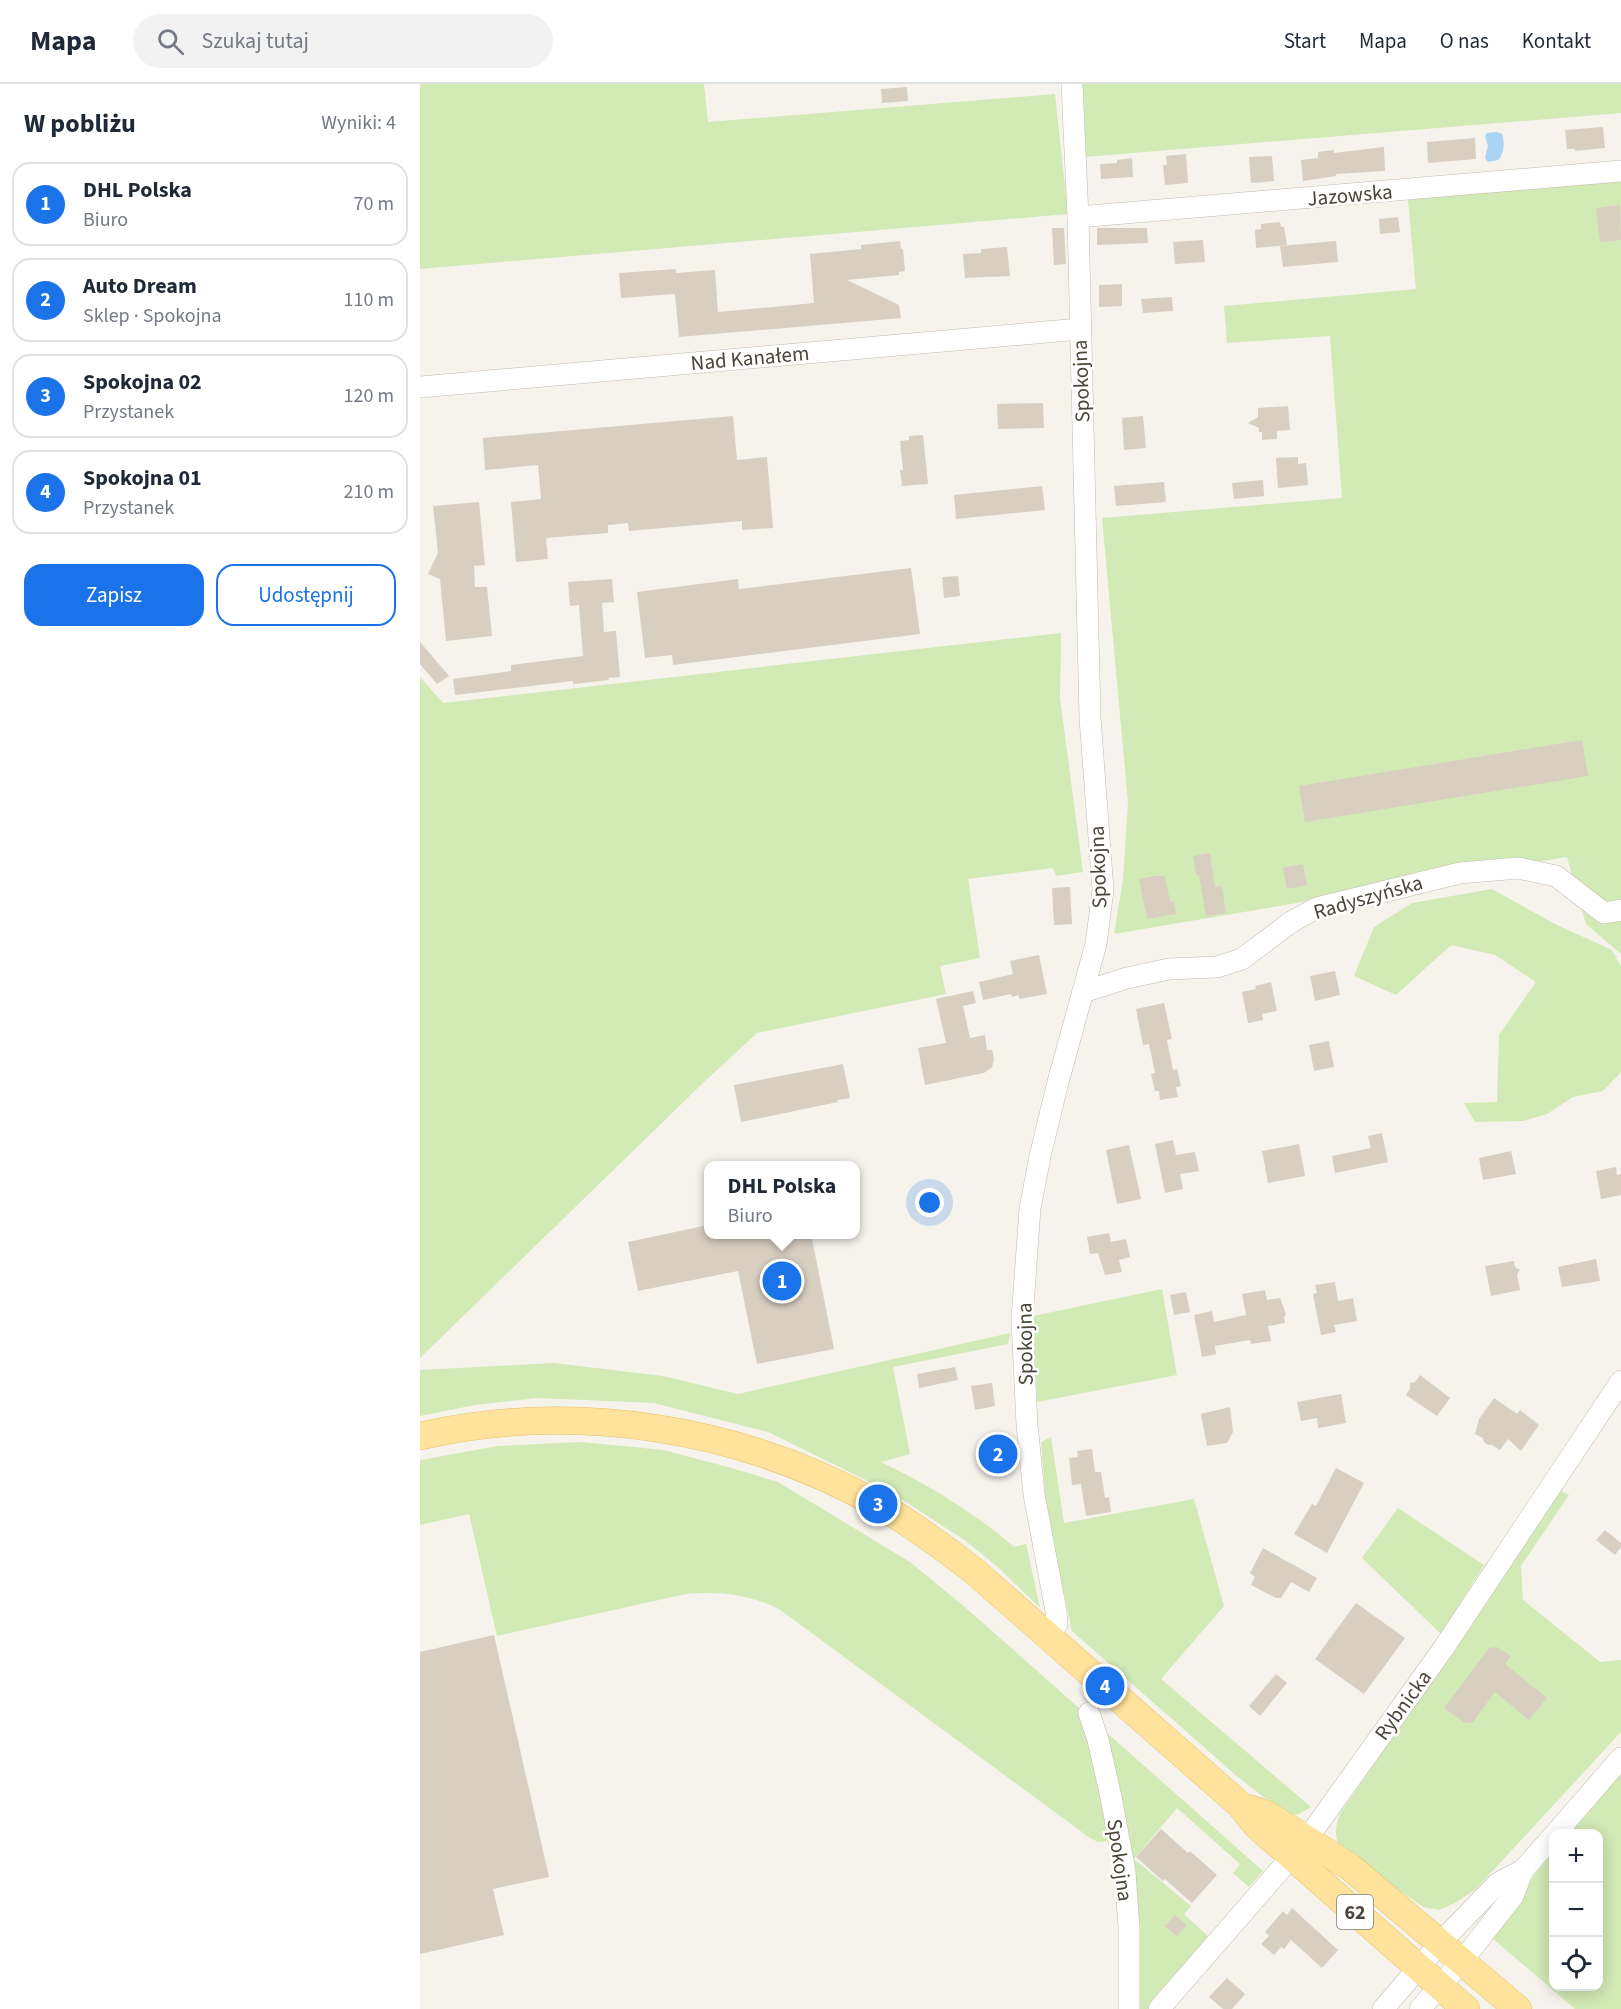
<!DOCTYPE html>
<html lang="pl">
<meta charset="utf-8">
<style>
body{margin:0;font-family:"Source Sans 3",sans-serif;background:#f2f2f3;color:#1f2937}
.controls{position:absolute;right:18px;bottom:18px;display:grid;overflow:hidden;border-radius:12px;box-shadow:0 3px 15px #0003}
.controls button{width:54px;height:54px;display:grid;place-items:center;padding:0;border:0;border-bottom:2px solid #e0e1e3;background:#fff;color:#1f2937;font:30px sans-serif}
.you{position:absolute;left:510px;top:1119px;width:21px;height:21px;margin:-15px;border:4px solid #fff;border-radius:50%;background:#1a73e8;box-shadow:0 0 0 9px #1a73e833}
.badge{display:grid;place-items:center;width:39px;height:39px;border-radius:50%;background:#1a73e8;color:#fff;font-size:20px;font-weight:700}
.pin{position:absolute;translate:-50% -50%;border:3px solid #fff;box-shadow:0 2px 6px #0006}
.popup{position:absolute;left:284px;top:1077px;width:156px;height:78px;box-sizing:border-box;display:grid;place-content:center;border-radius:12px;background:#fff;filter:drop-shadow(0 2px 4px #0005);font-size:20px;white-space:nowrap;color:#747a83}
.popup b{font-size:22px;color:#1f2937}
.popup::after{content:'';position:absolute;left:50%;top:100%;margin-left:-12px;border:12px solid transparent;border-top-color:#fff}
.list{margin:0;padding:0;list-style:none}
h2{display:flex;justify-content:space-between;align-items:center;height:78px;margin:0;padding:0 24px;font-size:26px}
h2 small{font-size:20px;font-weight:400;color:#747a83}
.list li{display:grid;grid-template-columns:39px 1fr auto;gap:18px;align-items:center;box-sizing:border-box;height:84px;margin:0 12px 12px;padding:0 12px;border:2px solid #e0e1e3;border-radius:18px}
.list b{display:block;font-size:22px;white-space:nowrap}
.list p{margin:0;font-size:20px;white-space:nowrap;color:#747a83}
.list em{font-size:20px;font-style:normal;color:#747a83}
.actions{display:flex;gap:12px;padding:18px 24px}
.actions a{flex:1;padding:14px 0;border:2px solid #1a73e8;border-radius:18px;text-align:center;font-size:21px;color:#1a73e8}
.actions .main{background:#1a73e8;color:#fff}
.icon{flex:none;width:33px;height:33px;fill:none;stroke:currentColor;stroke-width:2;stroke-linecap:round;stroke-linejoin:round}
.map{position:relative;flex:none;width:1201px;height:1925px;overflow:hidden}
header{display:flex;align-items:center;gap:36px;box-sizing:border-box;height:84px;padding:0 30px;background:#fff;border-bottom:2px solid #e0e1e3}
header strong{font-size:28px}
nav{display:flex;gap:33px;margin-inline-start:auto;font-size:21px}
.search{width:420px;height:54px;background:#f2f2f3;display:flex;align-items:center;gap:15px;box-sizing:border-box;padding:0 21px;border-radius:33px;color:#747a83;font-size:22px}
main{display:flex}
aside{flex:1;background:#fff}
.map>svg:first-child{display:block}
.green{fill:#d2eab5}
.water{fill:#a9d4f2}
.building{fill:#d8cfc1}
.lines{fill:none;stroke-linecap:round;stroke-linejoin:round}
.minor-casing{stroke:#c2bbae;stroke-width:22}
.major-casing{stroke:#e6c16a;stroke-width:28}
.minor{stroke:#fff;stroke-width:21}
.major{stroke:#ffe39c;stroke-width:27}
.labels{text-anchor:middle;stroke-width:5;stroke-linejoin:round;paint-order:stroke}
.shield{fill:#fff;stroke:#817c74;stroke-width:1.5}
.shield-label{font-size:20px;font-weight:bold;fill:#4b4439}
.street-label{font-size:21px;fill:#4b4439;stroke:#fff}
</style>
<header>
<strong>Mapa</strong>
<div class="search"><svg class="icon" aria-label="search" viewBox="0 0 24 24"><circle cx="10" cy="10" r="6"/><path d="M15 15l6 6"/></svg>Szukaj tutaj</div>
<nav><a>Start</a><a>Mapa</a><a>O nas</a><a>Kontakt</a></nav>
</header>
<main>
<aside>
<h2>W pobliżu<small>Wyniki: 4</small></h2>
<ul class="list">
<li><span class="badge">1</span><div><b>DHL Polska</b><p>Biuro</p></div><em>70 m</em></li>
<li><span class="badge">2</span><div><b>Auto Dream</b><p>Sklep · Spokojna</p></div><em>110 m</em></li>
<li><span class="badge">3</span><div><b>Spokojna 02</b><p>Przystanek</p></div><em>120 m</em></li>
<li><span class="badge">4</span><div><b>Spokojna 01</b><p>Przystanek</p></div><em>210 m</em></li>
</ul>
<div class="actions"><a class="main">Zapisz</a><a>Udostępnij</a></div>
</aside>
<div class="map">
<svg width="1201" height="1925" viewBox="0 0 1201 1925">
<rect width="100%" height="100%" fill="#f6f3ec"/>
<!-- green -->
<g class="green">
<path d="M0 0H284L288 38 635 10 648 130 0 185Z"/>
<path d="M660 0H1201V29L664 73Z"/>
<path d="M1201 96V870L1166 840 1147 773 694 850 703 795 708 719 682 434 922 414 910 252 807 259 804 222 996 205 988 116Z"/>
<path d="M641 549 640 614 663 788 636 792 633 784 548 795 560 874 520 882 526 910 337 949 284 998 0 1274V593L23 619Z"/>
<path d="M1072 805 1135 840 1192 866 1201 882V988L1183 1007 1153 1013 1127 1030 1103 1037 1055 1038 1044 1019 1077 1018 1079 951 1116 898 1075 871 1031 861 976 911 934 892 954 843 992 819Z"/>
<path d="M742 1205 757 1291 617 1318 613 1232Z"/>
<path d="M590 1249 588 1260 473 1283 490 1370 461 1378C507 1400 555 1429 594 1463L606 1460 620 1524 580 1485 546 1457 472 1409 348 1348 234 1319 117 1314 55 1321 0 1332V1286L134 1279 243 1292 318 1310Z"/>
<path d="M631 1353 644 1439 774 1415 804 1522 741 1595 891 1723 879 1730 868 1732 819 1694 652 1547 627 1431 621 1358Z"/>
<path d="M161 1358 243 1366 308 1383 358 1398 490 1478 546 1524 843 1787 829 1803 813 1789 820 1780 757 1724 714 1775 771 1822 764 1830 790 1854 732 1925H702V1853L692 1757 678 1758 670 1754 359 1525C328 1510 300 1507 266 1510L77 1552 49 1430 0 1441V1376L78 1362Z"/>
<path d="M1139 1406 1149 1411 1101 1482 1103 1516 1180 1578 1201 1576V1648L1056 1805 1035 1819 1019 1826 1003 1823 922 1766C913 1753 915 1742 921 1728L1061 1524Z"/>
<path d="M978 1424 1064 1481 1021 1550 942 1474Z"/>
<path d="M1201 1690V1925H1155L1072 1854 1102 1814 1114 1791 1133 1768 1134 1902H1178V1750L1150 1749Z"/>
</g>
<!-- water -->
<path class="water" d="M1077 48 1082 50C1085 58 1084 70 1078 76L1068 78 1065 74 1068 62 1065 52 1067 49Z"/>
<!-- building -->
<g class="building">
<path d="M487 3 488 17 462 19 461 5Z"/>
<path d="M1183 43 1185 64 1155 67V65H1147L1145 46Z"/>
<path d="M1055 54 1056 75 1008 79 1007 58Z"/>
<path d="M964 63 965 87 916 90V92L883 97 881 76 898 74V68L914 66V69Z"/>
<path d="M766 70 768 99 745 101 743 81H747L746 72Z"/>
<path d="M852 72 854 97 831 99 829 73Z"/>
<path d="M712 74 713 93 681 95 680 80 697 79V76Z"/>
<path d="M1200 121 1201 156 1180 158 1176 124Z"/>
<path d="M978 133 980 148 960 150 959 135Z"/>
<path d="M860 138 861 143H864L867 161 836 164 835 146 841 145V140Z"/>
<path d="M632 144H644L646 180 634 181Z"/>
<path d="M677 144H727L728 159 677 161Z"/>
<path d="M783 156 785 178 755 180 753 158Z"/>
<path d="M480 157 481 165H483L485 187 479 188V191L427 196 479 221 481 234 259 253 255 210 201 214 199 189 256 185V189L295 186 298 228 394 219 390 170 441 165V161Z"/>
<path d="M916 157 918 178 863 183 860 162Z"/>
<path d="M587 163 590 192 545 194 543 170 561 169V165Z"/>
<path d="M702 200V222L679 223V201Z"/>
<path d="M752 213 753 227 723 229 721 215Z"/>
<path d="M623 319 624 344 578 345 577 320Z"/>
<path d="M868 322 870 346 857 347V355L842 356V348H839V344L828 339 838 333V324Z"/>
<path d="M313 332 317 376 347 373 353 444 322 446V437L209 447 208 439 188 441V449L126 454 128 475 96 478 91 418 121 415 118 381 65 386 63 354Z"/>
<path d="M723 332 726 364 704 366 702 334Z"/>
<path d="M503 351 508 400 482 402 480 386H483L480 357 489 356V352Z"/>
<path d="M878 373V380L886 379 888 401 858 404 856 374Z"/>
<path d="M843 396 844 412 814 415 812 399Z"/>
<path d="M744 398 746 418 696 422 694 402Z"/>
<path d="M622 402 625 426 536 435 534 411Z"/>
<path d="M59 418 65 481 54 482 55 503H67L72 552 26 557 20 495 8 490 18 469 13 422Z"/>
<path d="M491 484 500 550 253 581 252 571 225 574 217 508 318 495 319 505Z"/>
<path d="M538 492 540 512 524 514 522 493Z"/>
<path d="M192 495 194 518 182 519 184 548 196 547 200 593 188 594 189 596 153 600V597L35 611 33 595 91 587V581L163 572 159 521 150 522 148 498Z"/>
<path d="M0 558 29 592 17 600 0 580Z"/>
<path d="M1162 656 1168 692 885 738 879 702Z"/>
<path d="M790 769 795 803 802 802 806 829 786 832 779 791H776L773 772Z"/>
<path d="M883 780 887 801 867 805 863 784Z"/>
<path d="M735 792H745L750 818 754 817 756 830 727 835 719 795Z"/>
<path d="M650 803 652 840 634 841 632 804Z"/>
<path d="M619 871 627 910 599 915V911L592 913 591 910 563 916 559 898 593 890 590 877Z"/>
<path d="M915 887 920 911 895 917 890 892Z"/>
<path d="M851 898 857 927 842 930 843 936 828 939 822 908 836 905 835 902Z"/>
<path d="M553 907 556 919 543 922 550 954 565 951 567 966H572L574 975 572 983 564 989 505 1001 498 964 526 959 516 915Z"/>
<path d="M744 919 752 955 747 956 753 986 757 985 761 1002 756 1003 758 1013 740 1016 739 1007H735L731 990 735 989 729 960 723 961 716 925Z"/>
<path d="M909 957 914 983 894 987 889 961Z"/>
<path d="M423 980 430 1014 417 1016 418 1018 321 1038 314 1001Z"/>
<path d="M962 1049 968 1078 915 1089 912 1072 951 1064 948 1052Z"/>
<path d="M753 1056 756 1071 775 1068 779 1087 760 1090 763 1105 745 1109 735 1060Z"/>
<path d="M879 1060 885 1092 848 1099 842 1067Z"/>
<path d="M709 1061 721 1115 697 1120 686 1066Z"/>
<path d="M1091 1067 1096 1090 1063 1096 1059 1074Z"/>
<path d="M1196 1083 1197 1091 1201 1090V1111L1181 1115 1176 1087Z"/>
<path d="M288 1141V1150H391L414 1265 337 1280 318 1187 218 1207 208 1158Z"/>
<path d="M689 1149 691 1158 706 1155 710 1173 699 1176 702 1188 685 1191 678 1169 670 1170 667 1153Z"/>
<path d="M1176 1175 1180 1197 1142 1203 1138 1183Z"/>
<path d="M1094 1177 1095 1183 1100 1186 1097 1190 1100 1206 1071 1212 1065 1182Z"/>
<path d="M915 1198 918 1217 933 1214 937 1237 914 1241 916 1248 901 1251 893 1210 897 1209 895 1201Z"/>
<path d="M845 1206 847 1216 860 1214 866 1230 864 1233 865 1239 848 1242 851 1257 831 1260 830 1256 795 1262 796 1270 782 1273 774 1231 792 1227 794 1238 826 1231 822 1210Z"/>
<path d="M766 1208 770 1228 754 1231 750 1211Z"/>
<path d="M535 1283 538 1296 499 1304 497 1290Z"/>
<path d="M1000 1291 1030 1314 1017 1332 986 1311 990 1305V1299L995 1298Z"/>
<path d="M572 1299 575 1322 555 1326 551 1302Z"/>
<path d="M921 1310 926 1339 898 1344 897 1334 881 1337 877 1318Z"/>
<path d="M1074 1314 1097 1330 1100 1326 1119 1341 1101 1367 1088 1355 1080 1366 1072 1361H1068L1064 1358 1063 1354 1055 1350 1059 1335Z"/>
<path d="M810 1323 813 1348 807 1359 787 1362 781 1330Z"/>
<path d="M672 1365 675 1388H681L685 1414 689 1413 691 1428 666 1432 661 1400 652 1401 649 1374 658 1373 657 1367Z"/>
<path d="M916 1384 944 1399 907 1469 874 1450 892 1420 896 1422Z"/>
<path d="M1185 1446 1201 1459V1463L1195 1471 1176 1456Z"/>
<path d="M843 1464 897 1494 889 1508 871 1498 861 1514H856L831 1501 835 1493 830 1489Z"/>
<path d="M936 1519 985 1554 944 1610 895 1575Z"/>
<path d="M74 1551 129 1793 73 1805 84 1851 0 1870V1568Z"/>
<path d="M1077 1563 1091 1572 1085 1580 1127 1614 1109 1636 1075 1608 1053 1638 1045 1639 1024 1624 1069 1564Z"/>
<path d="M856 1590 867 1599 840 1632 829 1622Z"/>
<path d="M741 1745 768 1769 770 1767 797 1791 772 1819 745 1795 743 1797 716 1773Z"/>
<path d="M872 1824 918 1866 902 1884 871 1856 864 1865 861 1863 854 1871 841 1860 849 1852 845 1848 863 1827 867 1831Z"/>
<path d="M755 1831 767 1841 757 1852 745 1842Z"/>
<path d="M807 1894 825 1910 812 1925H803L789 1913Z"/>
</g>
<g class="lines">
<!-- minor casing -->
<g class="minor-casing">
<g id="minor">
<path d="M658 133 1201 87"/>
<path d="M0 303 660 245"/>
<path d="M663 908 707 894 749 885 797 883 822 875 871 838 897 824 1040 789 1098 784 1136 792 1184 829 1201 826"/>
<path d="M630 1553 637 1540 636 1527 614 1410 607 1341 602 1236 610 1124 621 1068 638 998 676 860 683 806 670 634 658 133 652 0"/>
<path d="M669 1629 678 1656 691 1713 705 1788 709 1844V1925"/>
<path d="M1135 1750 1201 1674"/>
<path d="M739 1925 887 1755 1023 1565 1201 1297"/>
<path d="M963 1925 1020 1859 1078 1799 1103 1786 1134 1751"/>
<path d="M1000 1925 1042 1877 1093 1812 1103 1786"/>
</g>
</g>
<!-- major casing -->
<g class="major-casing">
<g id="major">
<path d="M0 1352C153 1317 320 1343 457 1420 491 1439 523 1463 554 1487L819 1720 837 1742 1046 1925"/>
<path d="M831 1725 848 1731 930 1783 1098 1925"/>
</g>
</g>
<!-- minor -->
<use href="#minor" class="minor"/>
<!-- major -->
<use href="#major" class="major"/>
</g>
<g class="labels">
<!-- shield labels -->
<rect class="shield" x="917" y="1811" width="36" height="34" rx="4.5"/>
<g class="shield-label">
<text x="935" y="1835">62</text>
</g>
<!-- street labels -->
<g class="street-label">
<text transform="translate(930 111) rotate(-5)" y="7">Jazowska</text>
<text transform="translate(330 274) rotate(-5)" y="7">Nad Kanałem</text>
<text transform="translate(661 297) rotate(-92)" y="7">Spokojna</text>
<text transform="translate(678 783) rotate(-92)" y="7">Spokojna</text>
<text transform="translate(948 813) rotate(-16)" y="7">Radyszyńska</text>
<text transform="translate(605 1260) rotate(-91)" y="7">Spokojna</text>
<text transform="translate(983 1621) rotate(-54)" y="7">Rybnicka</text>
<text transform="translate(700 1776) rotate(82)" y="7">Spokojna</text>
</g>
</g>
</svg>
<div class="controls">
<button>+</button>
<button>−</button>
<button><svg class="icon" aria-label="locate" viewBox="0 0 24 24"><circle cx="12" cy="12" r="6"/><path d="M12 2v4M12 18v4M2 12h4M18 12h4"/></svg></button>
</div>
<div class="you"></div>
<div class="pin badge" style="left:362px;top:1197px">1</div>
<div class="popup"><b>DHL Polska</b>Biuro</div>
<div class="pin badge" style="left:578px;top:1370px">2</div>
<div class="pin badge" style="left:458px;top:1420px">3</div>
<div class="pin badge" style="left:685px;top:1602px">4</div>
</div>
</main>
